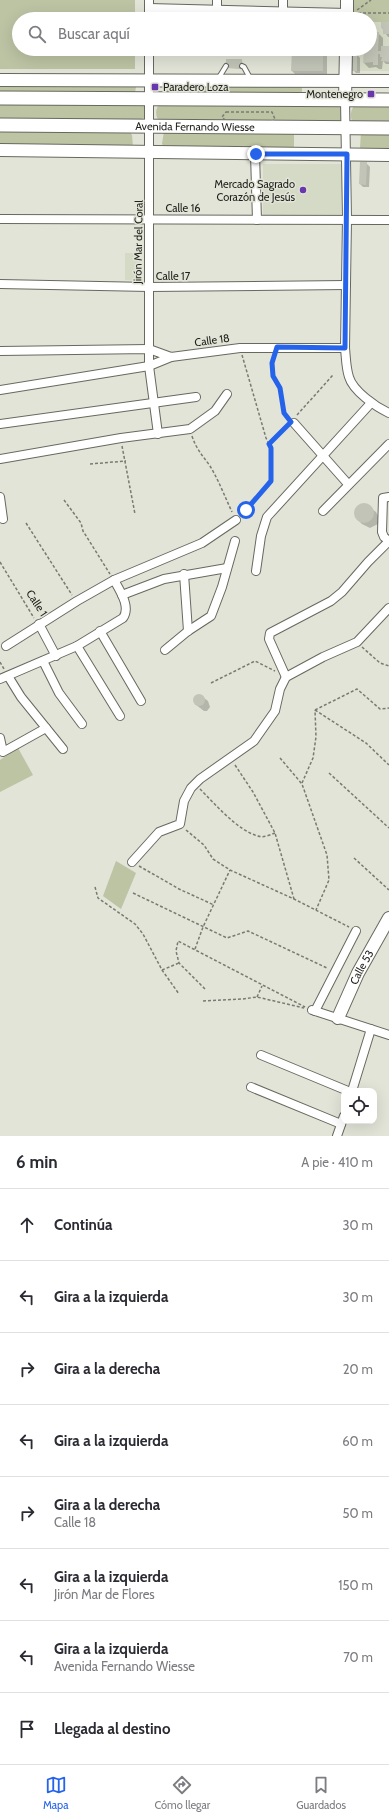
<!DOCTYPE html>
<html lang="es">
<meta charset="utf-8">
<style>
body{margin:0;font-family:Cabin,sans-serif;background:#f7f7f7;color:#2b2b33}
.controls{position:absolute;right:12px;bottom:12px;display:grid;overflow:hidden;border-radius:8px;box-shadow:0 4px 16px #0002}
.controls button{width:36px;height:36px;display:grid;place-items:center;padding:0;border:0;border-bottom:1px solid #e1e1e2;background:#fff;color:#2b2b33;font:20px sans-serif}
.stop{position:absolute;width:12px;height:12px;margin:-9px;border:3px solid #2563eb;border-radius:50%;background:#fff}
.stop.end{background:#2563eb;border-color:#fff;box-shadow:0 1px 4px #0008}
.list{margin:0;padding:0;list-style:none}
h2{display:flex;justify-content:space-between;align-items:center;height:52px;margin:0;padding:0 16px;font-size:17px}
h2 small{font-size:13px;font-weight:400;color:#7c7c81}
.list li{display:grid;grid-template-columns:26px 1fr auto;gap:12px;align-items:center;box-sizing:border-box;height:72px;padding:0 16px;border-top:1px solid #e1e1e2}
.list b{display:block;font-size:15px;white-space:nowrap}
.list p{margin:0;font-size:13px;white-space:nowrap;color:#7c7c81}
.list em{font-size:13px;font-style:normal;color:#7c7c81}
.icon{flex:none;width:22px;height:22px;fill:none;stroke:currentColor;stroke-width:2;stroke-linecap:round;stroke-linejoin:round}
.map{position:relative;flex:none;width:389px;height:1136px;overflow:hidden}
.search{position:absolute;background:#fff;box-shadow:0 4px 16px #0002;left:12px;right:12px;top:12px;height:44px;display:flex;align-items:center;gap:10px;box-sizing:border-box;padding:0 14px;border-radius:22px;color:#7c7c81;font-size:15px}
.sheet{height:628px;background:#fff}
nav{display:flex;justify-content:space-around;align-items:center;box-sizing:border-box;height:56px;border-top:1px solid #e1e1e2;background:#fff;font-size:11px;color:#7c7c81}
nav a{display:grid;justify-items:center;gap:2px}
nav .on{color:#2563eb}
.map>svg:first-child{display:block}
.built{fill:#d5dac6}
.green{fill:#bcc4a4}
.shadow{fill:#0003}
.building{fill:#c1c4b7}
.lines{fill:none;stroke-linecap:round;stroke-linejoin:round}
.lane-casing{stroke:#67695e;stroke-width:6}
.street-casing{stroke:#67695e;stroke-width:10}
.secondary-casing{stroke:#67695e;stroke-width:14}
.primary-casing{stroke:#67695e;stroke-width:15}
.path{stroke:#797b72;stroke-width:1.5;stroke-dasharray:3 2;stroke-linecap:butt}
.lane{stroke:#fff;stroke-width:4}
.street{stroke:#fff;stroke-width:8}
.secondary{stroke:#fff;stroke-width:12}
.primary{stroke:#fff;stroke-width:13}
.route{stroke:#2563eb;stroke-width:5}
.poi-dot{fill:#6936ad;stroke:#e1e4d7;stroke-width:1.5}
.labels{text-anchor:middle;stroke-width:3;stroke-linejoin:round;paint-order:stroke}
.poi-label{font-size:11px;fill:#1f201b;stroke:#e1e4d7;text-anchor:end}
.street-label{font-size:11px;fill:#1f201b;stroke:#e1e4d7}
</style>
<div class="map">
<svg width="389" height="1136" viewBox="0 0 389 1136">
<rect width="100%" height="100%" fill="#e1e4d7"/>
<!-- built -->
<g class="built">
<path d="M370 22H389V71H352V49H370Z"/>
<path d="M263 164H343L341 215H263Z"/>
<path d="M125 253H140V281L125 280Z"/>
</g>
<!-- green -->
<g class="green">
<path d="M0 0H135V19H19V49H135V69H0Z"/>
<path d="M352 0H389V22H370V19H352Z"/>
<path d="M166 83 302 84V93L167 92Z"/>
<path d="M0 87H136L135 93 0 92Z"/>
<path d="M0 104 145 105 144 118 140 120 0 119Z"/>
<path d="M159 104 341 106 343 108V121L340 124 160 122C155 117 155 110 159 104Z"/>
<path d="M389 105V125L353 123C350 118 350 111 354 106Z"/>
<path d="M129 131 132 135 133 147H0V132Z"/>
<path d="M164 131 294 134V148L164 147 162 144Z"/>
<path d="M361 132 389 133V149L360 148Z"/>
<path d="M18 748 33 775 0 792V760Z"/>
<path d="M116 861 136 873 121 909 103 896Z"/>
</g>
<!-- shadow -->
<g class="shadow">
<path d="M389 23V37H388L382 28Z"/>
<path d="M370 33H378L383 38V47H389V64H386L383 61 382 69H379L376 67 369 68 364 63 365 54H361L356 49H370Z"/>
<path d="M293 49H325L327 52V76H297L292 71Z"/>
<path d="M357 54 360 58V73H356L353 70Z"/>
<path d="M242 60 243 69 227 68Z"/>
<path d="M366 163 370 167 369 187H363L360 184Z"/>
<path d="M365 504 376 512 379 518 378 524 370 528 362 524 357 519 355 513 360 505Z"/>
<path d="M200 695 208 701 210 707 207 711H204L195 704 194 700 197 696Z"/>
</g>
<!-- building -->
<g class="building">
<path d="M381 22H389V34H383V28H381Z"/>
<path d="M370 32H379L378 51H381V46H389V62L381 61 382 57H380V54H378V65H373V62L363 63 364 49H370Z"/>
<path d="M292 49H323V71H291Z"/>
<rect x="352" y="53" width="5" height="18"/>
<rect x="226" y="59" width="16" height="9"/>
<path d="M360 162H367L366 185 359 184Z"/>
<circle cx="364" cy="513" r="10"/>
<circle cx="199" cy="700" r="6"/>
</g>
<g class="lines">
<!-- lane casing -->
<g class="lane-casing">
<g id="lane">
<path d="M242 66 244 67 250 78"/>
<path d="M218 79 226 66"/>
</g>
</g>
<!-- street casing -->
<g class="street-casing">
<g id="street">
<path d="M149 8 347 13"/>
<path d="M217 10V0"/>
<path d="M283 11V0"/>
<path d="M149 19V0"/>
<path d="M149 49V366L158 434"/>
<path d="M345 100 347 219 345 348"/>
<path d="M255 154 257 220"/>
<path d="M0 219 389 220"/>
<path d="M0 284 149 287 346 285"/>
<path d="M0 351 149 349 171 357 240 348H345C346 358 346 368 349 377 353 391 376 407 389 413"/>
<path d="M0 390 149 366 171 357"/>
<path d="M294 423 348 484"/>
<path d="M0 424 196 397"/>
<path d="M0 459 121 438 190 429 215 411 227 394"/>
<path d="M0 497 3 519"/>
<path d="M389 497 383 498 382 532 384 537 389 541"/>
<path d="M323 511 389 444"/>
<path d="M256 571 261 536 267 517 371 403"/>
<path d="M184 574 188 631"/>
<path d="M122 595 164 579 227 568"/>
<path d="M39 624 56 656"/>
<path d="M100 631 141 701"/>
<path d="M6 646 77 601 114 580 202 543 236 520"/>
<path d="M77 646 120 716"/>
<path d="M165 650 188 631 211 616 222 587 235 541"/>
<path d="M43 661 59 693 82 724"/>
<path d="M8 676 21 697 63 749"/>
<path d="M286 677 269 639 270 633 331 601 342 592 368 562 389 541"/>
<path d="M0 679 77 646 123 618C131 607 120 591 114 580"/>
<path d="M0 738 3 752 46 728"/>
<path d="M132 862 159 832 180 824 184 801 191 788 200 779 254 741 275 711 280 689 286 677 323 657 357 642 389 608"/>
<path d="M312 1010 389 1035"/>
<path d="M315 1011 356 931"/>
<path d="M261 1055 348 1091"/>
<path d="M251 1087 341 1124"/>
<path d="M352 1091 371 1029"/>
<path d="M337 1136 344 1116"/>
</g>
</g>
<!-- secondary casing -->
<g class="secondary-casing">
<g id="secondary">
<path d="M347 19V0"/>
<path d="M0 80 389 81"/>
<path d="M345 100 346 49"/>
<path d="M0 150 389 155"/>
<path id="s1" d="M338 1018 358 973 389 918"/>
</g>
</g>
<!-- primary casing -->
<g class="primary-casing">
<g id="primary">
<path d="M0 98 389 100"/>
<path id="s2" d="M0 125 389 128"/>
</g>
</g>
<!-- path -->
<g class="path">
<path d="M357 10 371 0"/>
<path d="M358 13H389"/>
<path d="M226 112H272L275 119 271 122H227L222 117Z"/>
<path d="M242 355 266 438 271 448V481L246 509"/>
<path d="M274 357 272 363 273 376 280 388 284 413 287 417"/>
<path d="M297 415 333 375"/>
<path d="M192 436C196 449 203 456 210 466 219 481 225 497 232 512"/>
<path d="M269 443 286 426"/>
<path d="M122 446 135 514"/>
<path d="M90 464 126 461"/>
<path d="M64 500 81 523 83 531 110 574"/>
<path d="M26 523 72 595"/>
<path d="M0 562 34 618"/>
<path d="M362 647 380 663 389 666"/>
<path d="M0 662 4 669"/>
<path d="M211 683 255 661 275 671"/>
<path d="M315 710 366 743 389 765"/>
<path d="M315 710 357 689 380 709 389 708"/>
<path d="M280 758 302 784 327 855 329 880 316 910"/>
<path d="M235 765 253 792 275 833 294 899"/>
<path d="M329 773 389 828"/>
<path d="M302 783 313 758 316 737 315 710"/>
<path d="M200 789C215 804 238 831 258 836 263 838 270 835 275 833"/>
<path d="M186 830 204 845 213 859 230 870 294 899 349 927"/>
<path d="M354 858 389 890"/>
<path d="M139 866 179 889 214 905"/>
<path d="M95 887 98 898 135 924 143 934 162 970 179 994"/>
<path d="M133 893 227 938 248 931 327 968"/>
<path d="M195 949 203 927 230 870"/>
<path d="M162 970 179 963"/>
<path d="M205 989 179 963 176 951 178 941 305 1007"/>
<path d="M257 997 262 986"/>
<path d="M203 1001 243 999 257 997 304 1008"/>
</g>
<!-- lane -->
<use href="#lane" class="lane"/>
<!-- street -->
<use href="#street" class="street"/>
<!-- secondary -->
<use href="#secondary" class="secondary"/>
<!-- primary -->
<use href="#primary" class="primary"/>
</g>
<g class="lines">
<!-- route -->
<path class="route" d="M246 510 271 481V448L269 444 291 422 284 413 280 388 273 376 272 363 277 347 345 348 347 154H256"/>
</g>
<!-- markers -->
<g class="poi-dot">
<rect x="151" y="83" width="8" height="8" rx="2"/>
<rect x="367" y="90" width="8" height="8" rx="2"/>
<circle cx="303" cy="190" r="4"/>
</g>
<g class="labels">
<!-- poi labels -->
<g class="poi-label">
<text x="163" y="91" text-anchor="start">Paradero Loza</text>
<text x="363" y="98">Montenegro</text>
<text x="295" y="188">Mercado Sagrado<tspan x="295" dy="13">Corazón de Jesús</tspan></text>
</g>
<!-- street labels -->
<g class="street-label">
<text dy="4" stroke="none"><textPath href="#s2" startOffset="195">Avenida Fernando Wiesse</textPath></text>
<text x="183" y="212">Calle 16</text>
<text transform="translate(138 242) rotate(-89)" y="4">Jirón Mar del Coral</text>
<text x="173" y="280">Calle 17</text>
<text transform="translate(212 340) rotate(-8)" y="4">Calle 18</text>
<text transform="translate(37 603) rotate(57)" y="4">Calle 1</text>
<text dy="4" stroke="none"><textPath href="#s1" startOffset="56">Calle 53</textPath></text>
</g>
</g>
</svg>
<div class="controls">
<button><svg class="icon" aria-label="locate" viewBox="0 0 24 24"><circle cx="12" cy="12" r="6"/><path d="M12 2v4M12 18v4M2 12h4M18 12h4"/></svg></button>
</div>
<div class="stop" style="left:246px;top:510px"></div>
<div class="stop end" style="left:256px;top:154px"></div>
<div class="search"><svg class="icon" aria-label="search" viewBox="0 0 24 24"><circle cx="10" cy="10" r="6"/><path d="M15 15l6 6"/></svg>Buscar aquí</div>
</div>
<section class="sheet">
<h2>6 min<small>A pie · 410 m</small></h2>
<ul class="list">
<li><svg class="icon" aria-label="ahead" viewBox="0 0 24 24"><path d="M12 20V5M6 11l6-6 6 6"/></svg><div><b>Continúa</b></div><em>30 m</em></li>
<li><svg class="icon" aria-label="left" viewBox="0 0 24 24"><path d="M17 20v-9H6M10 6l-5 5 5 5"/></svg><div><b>Gira a la izquierda</b></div><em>30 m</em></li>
<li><svg class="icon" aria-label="right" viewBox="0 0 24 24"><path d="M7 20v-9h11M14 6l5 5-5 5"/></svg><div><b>Gira a la derecha</b></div><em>20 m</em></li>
<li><svg class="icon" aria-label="left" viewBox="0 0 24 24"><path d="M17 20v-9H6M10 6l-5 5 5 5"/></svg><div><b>Gira a la izquierda</b></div><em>60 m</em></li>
<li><svg class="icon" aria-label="right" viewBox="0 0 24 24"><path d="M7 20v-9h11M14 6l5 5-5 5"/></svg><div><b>Gira a la derecha</b><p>Calle 18</p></div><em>50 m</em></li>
<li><svg class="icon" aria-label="left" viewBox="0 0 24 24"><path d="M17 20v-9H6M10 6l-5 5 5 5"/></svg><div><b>Gira a la izquierda</b><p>Jirón Mar de Flores</p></div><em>150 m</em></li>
<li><svg class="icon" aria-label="left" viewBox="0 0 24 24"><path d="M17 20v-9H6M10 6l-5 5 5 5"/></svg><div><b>Gira a la izquierda</b><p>Avenida Fernando Wiesse</p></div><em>70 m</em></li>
<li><svg class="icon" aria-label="arrive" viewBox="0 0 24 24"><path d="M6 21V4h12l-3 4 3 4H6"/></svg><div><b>Llegada al destino</b></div></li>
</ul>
</section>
<nav>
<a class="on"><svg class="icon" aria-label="map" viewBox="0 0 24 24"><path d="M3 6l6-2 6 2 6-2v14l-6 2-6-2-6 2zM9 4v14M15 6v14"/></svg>Mapa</a>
<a><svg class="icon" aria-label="directions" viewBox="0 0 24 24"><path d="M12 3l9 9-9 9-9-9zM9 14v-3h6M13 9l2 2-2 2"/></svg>Cómo llegar</a>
<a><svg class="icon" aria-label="saved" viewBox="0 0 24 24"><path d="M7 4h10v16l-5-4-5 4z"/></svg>Guardados</a>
</nav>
